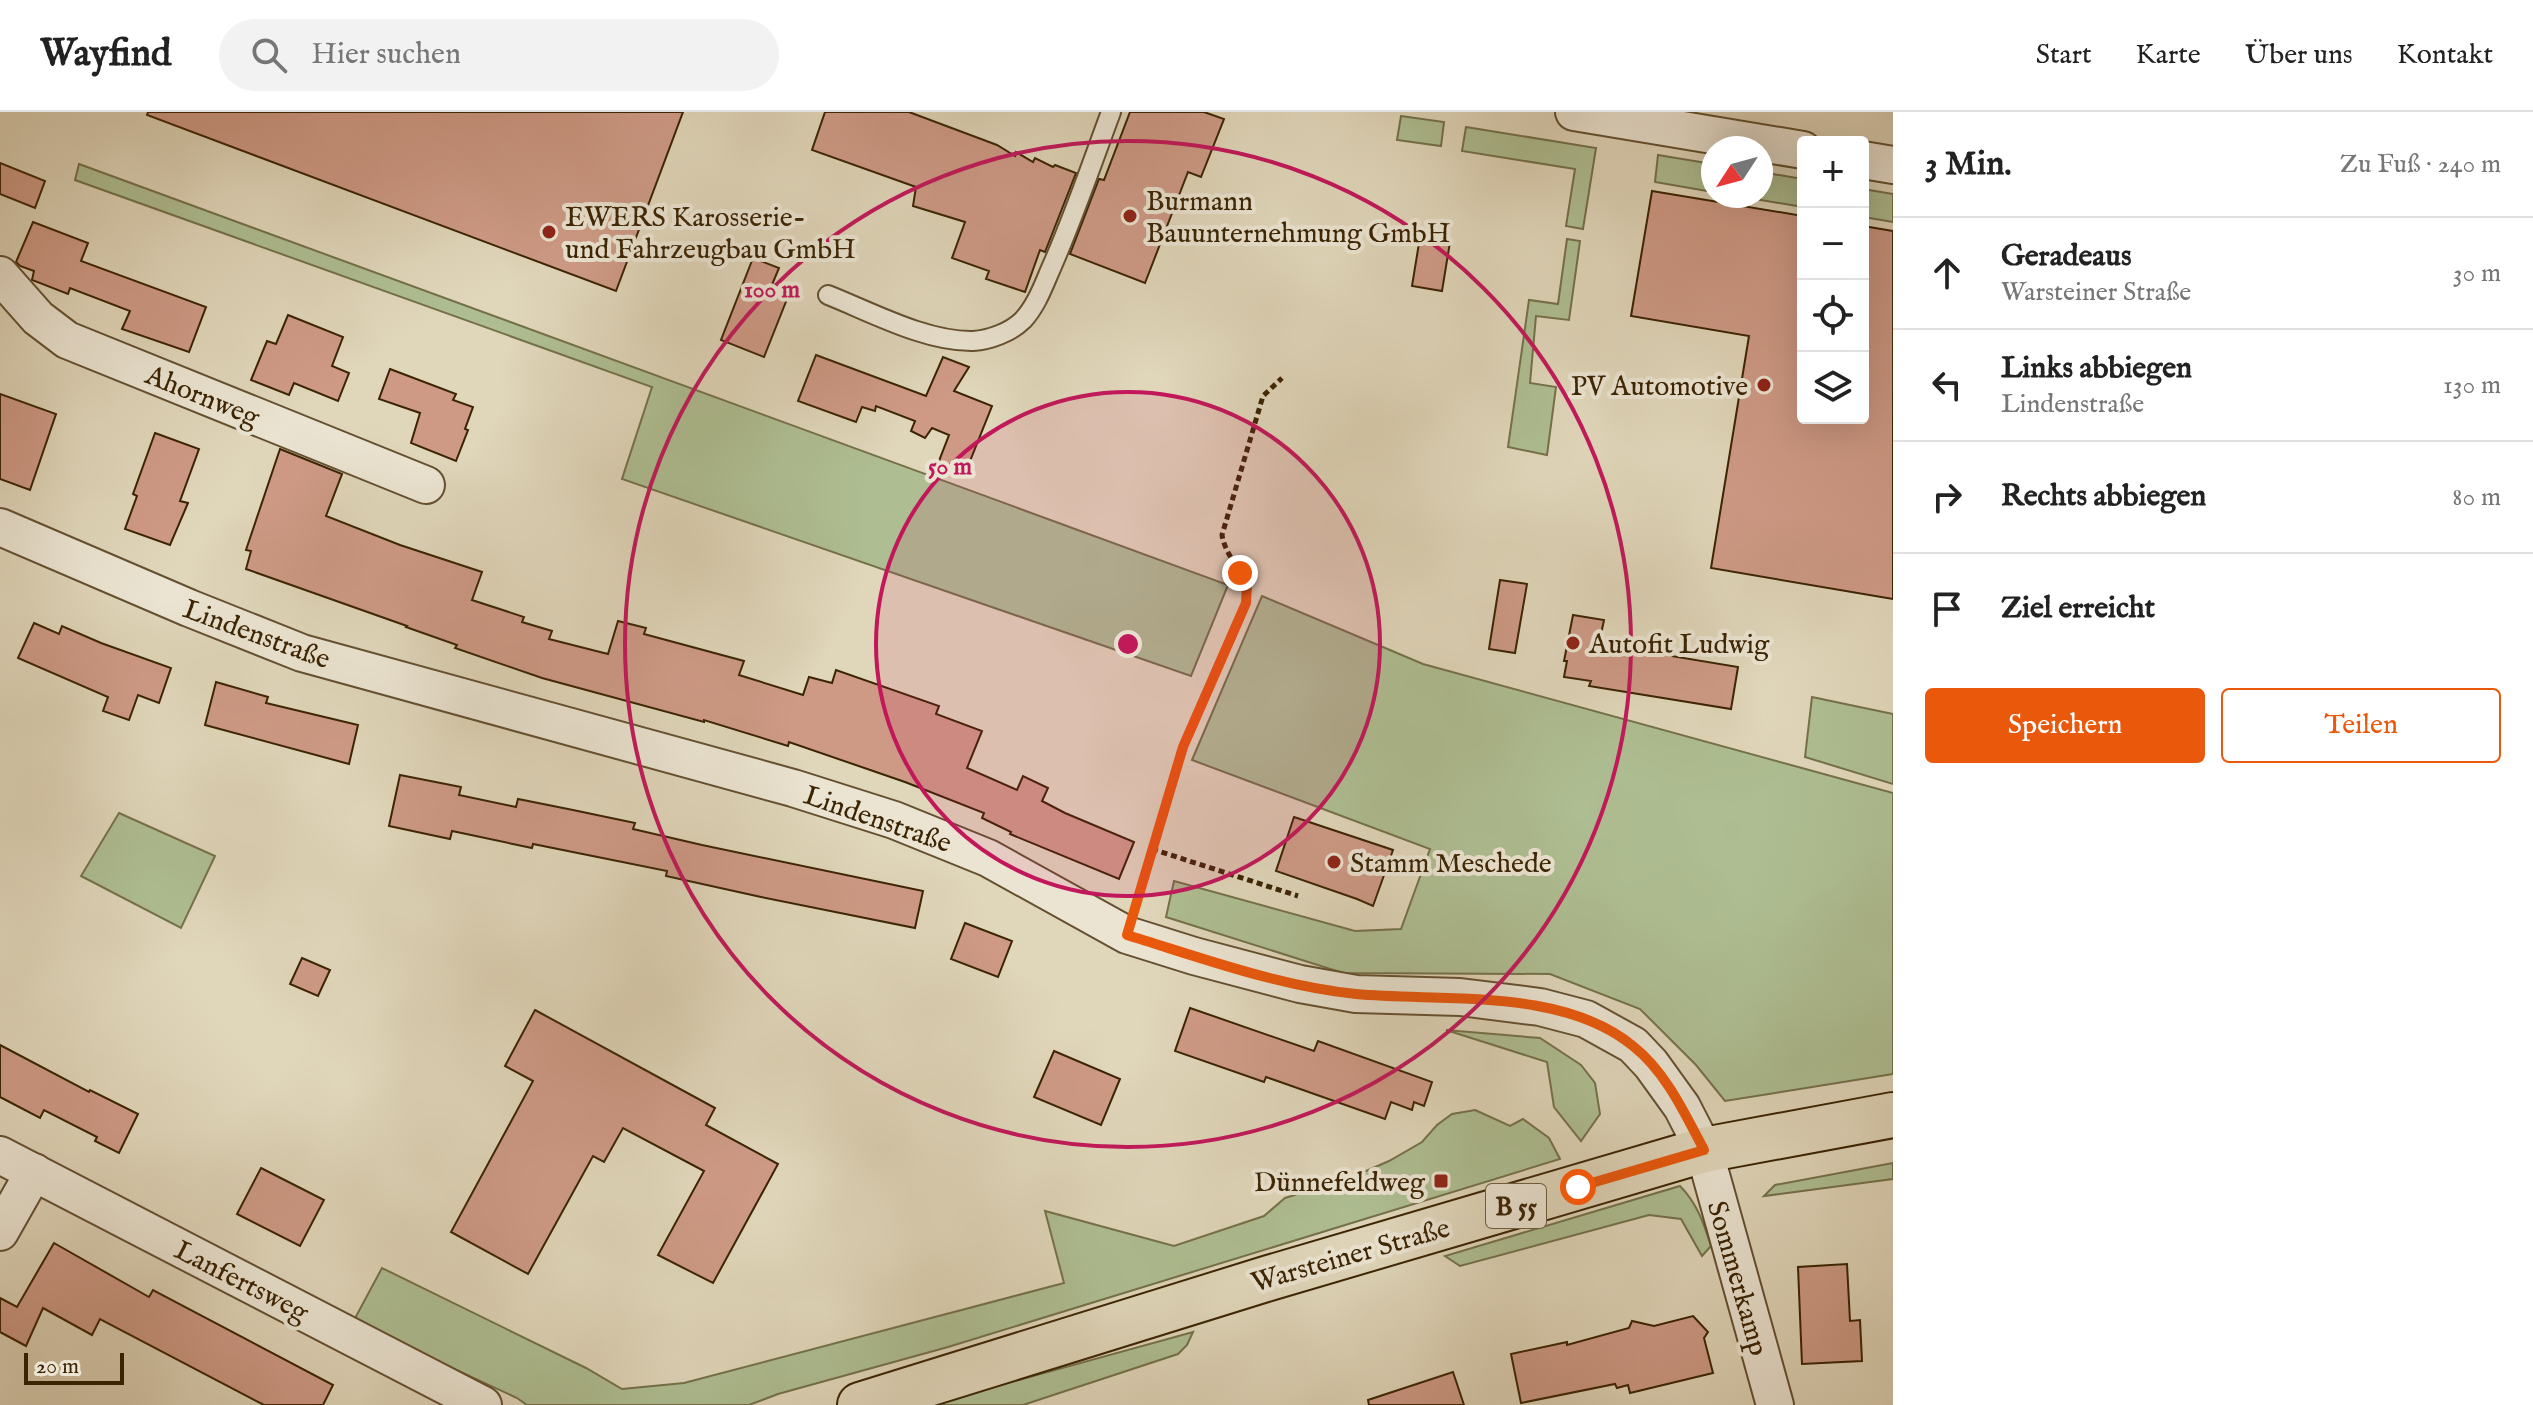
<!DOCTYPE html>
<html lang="de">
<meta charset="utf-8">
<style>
body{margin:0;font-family:"IM FELL English",serif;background:#f2f2f2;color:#222}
.controls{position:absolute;right:24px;top:24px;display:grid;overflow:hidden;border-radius:8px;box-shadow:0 8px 32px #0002}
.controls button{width:72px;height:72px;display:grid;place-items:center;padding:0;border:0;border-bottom:2px solid #e0e0e0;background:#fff;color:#222;font:40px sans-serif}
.compass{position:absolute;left:1701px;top:24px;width:72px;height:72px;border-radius:50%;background:#fff;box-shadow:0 8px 32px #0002;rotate:234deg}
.scale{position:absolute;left:24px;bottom:20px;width:100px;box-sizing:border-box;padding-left:8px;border:4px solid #3b2403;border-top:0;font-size:22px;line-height:28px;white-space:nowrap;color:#3b2403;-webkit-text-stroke:6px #ebe4d2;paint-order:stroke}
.stop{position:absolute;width:24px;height:24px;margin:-18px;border:6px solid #ea580c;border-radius:50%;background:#fff}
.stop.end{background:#ea580c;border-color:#fff;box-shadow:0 2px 8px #0008}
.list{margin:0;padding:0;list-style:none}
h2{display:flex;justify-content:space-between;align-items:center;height:104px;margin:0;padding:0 32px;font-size:34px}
h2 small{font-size:26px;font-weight:400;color:#767676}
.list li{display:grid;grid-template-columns:52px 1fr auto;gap:24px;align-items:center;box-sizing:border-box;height:112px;padding:0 32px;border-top:2px solid #e0e0e0}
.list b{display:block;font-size:30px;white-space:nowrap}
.list p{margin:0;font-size:26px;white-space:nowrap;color:#767676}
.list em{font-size:26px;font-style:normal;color:#767676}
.actions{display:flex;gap:16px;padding:24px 32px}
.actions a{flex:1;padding:18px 0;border:2px solid #ea580c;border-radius:8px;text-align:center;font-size:28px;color:#ea580c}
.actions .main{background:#ea580c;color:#fff}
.icon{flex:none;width:44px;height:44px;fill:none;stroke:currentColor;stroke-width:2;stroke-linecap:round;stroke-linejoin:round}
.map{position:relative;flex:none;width:1893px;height:1293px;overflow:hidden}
header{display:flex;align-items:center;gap:48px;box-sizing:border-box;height:112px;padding:0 40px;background:#fff;border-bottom:2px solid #e0e0e0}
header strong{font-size:38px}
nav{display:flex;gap:44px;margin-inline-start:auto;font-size:28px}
.search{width:560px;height:72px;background:#f2f2f2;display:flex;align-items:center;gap:20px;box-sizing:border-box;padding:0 28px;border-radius:44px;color:#767676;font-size:30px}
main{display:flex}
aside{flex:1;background:#fff}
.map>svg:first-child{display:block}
.green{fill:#aebe92;stroke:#74714a;stroke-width:2}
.building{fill:#ce9a86;stroke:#3b2403;stroke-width:2}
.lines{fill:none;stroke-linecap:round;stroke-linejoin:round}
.service-casing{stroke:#645031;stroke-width:22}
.minor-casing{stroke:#645031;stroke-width:40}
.primary-casing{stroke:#3b2403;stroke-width:48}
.path{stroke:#3b2403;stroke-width:5;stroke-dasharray:6 4;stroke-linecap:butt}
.service{stroke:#ebe4d2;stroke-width:18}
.minor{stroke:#ebe4d2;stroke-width:36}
.primary{stroke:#e0d6ba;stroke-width:44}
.route{stroke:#ea580c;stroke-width:10}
.ring{fill:none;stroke:#c2185b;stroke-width:4}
.poi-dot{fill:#8f2418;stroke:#ebe4d2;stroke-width:3}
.labels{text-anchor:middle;stroke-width:8;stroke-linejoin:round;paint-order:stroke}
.shield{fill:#ebe4d2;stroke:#705e41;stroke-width:2}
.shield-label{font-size:26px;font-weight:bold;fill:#3b2403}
.poi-label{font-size:28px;fill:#3b2403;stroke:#ebe4d2;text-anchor:start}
.street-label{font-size:28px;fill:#3b2403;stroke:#ebe4d2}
.centre{fill:#c2185b;stroke:#ebe4d2;stroke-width:4}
.ring-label{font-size:24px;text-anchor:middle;font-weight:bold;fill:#c2185b;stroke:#ebe4d2;stroke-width:8;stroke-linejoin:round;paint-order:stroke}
</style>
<header>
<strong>Wayfind</strong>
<div class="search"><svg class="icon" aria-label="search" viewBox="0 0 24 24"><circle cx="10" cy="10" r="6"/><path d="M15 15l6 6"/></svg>Hier suchen</div>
<nav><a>Start</a><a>Karte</a><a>Über uns</a><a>Kontakt</a></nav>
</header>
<main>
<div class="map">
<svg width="1893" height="1293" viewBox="0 0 1893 1293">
<rect width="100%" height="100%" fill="#e0d6ba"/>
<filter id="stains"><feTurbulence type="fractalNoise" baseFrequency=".0025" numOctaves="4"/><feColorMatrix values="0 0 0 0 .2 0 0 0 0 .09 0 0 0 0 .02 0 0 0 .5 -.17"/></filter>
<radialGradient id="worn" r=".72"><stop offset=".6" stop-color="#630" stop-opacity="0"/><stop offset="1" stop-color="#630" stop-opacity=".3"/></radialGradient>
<!-- green -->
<g class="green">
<path d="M1401 4 1444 10 1441 34 1397 28Z"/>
<path d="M1466 15 1596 36 1583 117 1566 114 1575 57 1462 39Z"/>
<path d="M1658 43 1713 52V80L1655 70Z"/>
<path d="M79 52 1228 473 1191 564 622 367 652 275 75 68Z"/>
<path d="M1761 60 1803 67V95L1737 84H1761Z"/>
<path d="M1863 77 1893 82V110L1863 105Z"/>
<path d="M1567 127 1580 129 1569 208 1536 204 1530 271 1556 275 1547 343 1508 335 1529 188 1558 192Z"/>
<path d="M1262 484 1423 552 1893 681V962L1725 989 1696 953 1640 897 1550 862 1343 861 1166 805 1174 769 1355 819 1401 817 1430 737 1192 648Z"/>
<path d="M1812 585 1893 602V672L1805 645Z"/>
<path d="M119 701 215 744 181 816 81 764Z"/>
<path d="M1446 918 1540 926 1581 953 1595 971 1600 1002 1581 1029 1554 995 1547 950Z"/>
<path d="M1475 998 1510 1014 1523 1007 1549 1026 1560 1047 948 1235 778 1282 749 1293H527L517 1286 353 1210 382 1156 586 1256 622 1277 684 1271 1064 1171 1045 1099 1174 1134 1264 1104 1285 1086 1350 1066 1389 1049 1422 1030 1437 1013 1452 1002Z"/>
<path d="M1893 1051V1067L1764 1084 1775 1073Z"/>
<path d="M1680 1074C1697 1091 1704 1112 1711 1134L1702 1144 1681 1107 1649 1103 1460 1154 1445 1144Z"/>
<path d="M1193 1220 1187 1233 1178 1242 1023 1293H928Z"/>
</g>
<!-- building -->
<g class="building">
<path d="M148 0H683L616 179 147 3Z"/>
<path d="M825 0H909L997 33 1015 44 1016 40 1033 50 1035 46 1053 55 1055 53 1076 61 1045 140 1040 138 1025 180 986 167 989 159 952 146 965 110 913 94 916 75 812 38Z"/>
<path d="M1130 0H1204L1224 7 1201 65 1188 60 1145 171 1070 142 1099 67 1104 68Z"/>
<path d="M0 51 45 69 35 96 0 82Z"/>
<path d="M1652 79 1803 104V306H1863V114L1893 119V487L1711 456 1749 224 1631 204Z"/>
<path d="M33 110 88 131 81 149 206 195 189 240 122 217 130 199 70 176 68 182 32 168 34 159 20 154 16 150Z"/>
<path d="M1420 125 1450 130 1442 179 1412 174Z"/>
<path d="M753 146 779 156 769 180 787 187 764 245 721 228Z"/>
<path d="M288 203 343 225 332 254 349 261 338 289 294 271 289 283 251 268 267 229 276 232Z"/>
<path d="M816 243 926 284 943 245 969 255 954 279 992 294 966 359 939 349 949 323 932 316 925 326 911 319 915 309 876 294 875 299 862 295 856 310 798 289Z"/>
<path d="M390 257 456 282 453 288 473 295 465 317 468 318 456 349 411 331 420 301 379 287Z"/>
<path d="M0 282 56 302 30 378 0 367Z"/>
<path d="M155 321 199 337 180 389 188 391 170 433 125 417 137 384 133 382Z"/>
<path d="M280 337 342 362 326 404 400 433 482 460 472 488 524 505 522 510 552 519 549 527 608 542 618 509 646 516 644 522 744 549 739 563 803 583 809 565 832 571 836 558 939 594 936 602 982 619 967 656 1017 678 1023 664 1048 676 1042 689 1065 701 1134 730 1119 767 1010 722 1011 720 982 706 984 701 905 670 789 630 788 634 704 608V610L542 566 455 536 457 533 406 515 407 514 246 457 251 439 246 438Z"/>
<path d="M1500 468 1527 472 1515 541 1489 537Z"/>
<path d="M1573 503 1604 508 1599 532 1738 555 1731 597 1589 574 1591 569 1564 565 1567 549H1564Z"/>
<path d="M34 511 59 522 62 514 101 531 171 556 159 591 138 583 129 608 103 599 108 585 18 546Z"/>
<path d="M216 570 268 585 266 591 358 613 349 652 205 613Z"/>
<path d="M400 663 461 675 459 683 516 695 518 687 573 698 635 711 633 717 702 733 923 779 915 816 761 785 666 764 667 759 533 732 532 736 452 719 450 727 389 714Z"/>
<path d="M1294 705 1393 738 1373 794 1357 787 1276 759Z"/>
<path d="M965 811 1012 829 998 865 951 847Z"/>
<path d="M302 846 330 858 318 884 290 872Z"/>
<path d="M1190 896 1314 939 1318 929 1432 970 1424 994 1414 990 1412 998 1391 990 1385 1007 1266 965 1264 970 1175 939Z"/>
<path d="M535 898 715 996 706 1013 778 1052 713 1171 658 1143 704 1059 623 1016 604 1050 593 1044 528 1162 451 1120 533 969 505 954Z"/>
<path d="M0 933 89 980 90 978 138 1002 119 1041 95 1029 97 1025 44 998 40 1006 0 985Z"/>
<path d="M1054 939 1120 967 1101 1013 1034 985Z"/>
<path d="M261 1056 324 1088 300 1134 237 1102Z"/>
<path d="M54 1131 149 1185 153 1178 333 1273 323 1293H264L100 1207 92 1223 43 1196 26 1234 0 1220V1186L17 1195Z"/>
<path d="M1847 1152 1850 1209 1860 1208 1862 1249 1802 1252 1798 1155Z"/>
<path d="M1693 1204 1708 1220 1704 1226 1713 1261 1630 1281 1628 1273 1617 1276 1615 1272 1521 1291 1511 1242 1567 1230V1233L1629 1216 1632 1209 1654 1214Z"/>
<path d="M1453 1260 1464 1293H1369L1368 1288Z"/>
</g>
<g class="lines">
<!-- service casing -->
<g class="service-casing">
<path id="service" d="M828 183C871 200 926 230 973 229 990 228 1011 220 1023 208 1037 193 1044 172 1052 154 1074 104 1092 51 1111 0"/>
</g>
<!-- minor casing -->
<g class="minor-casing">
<g id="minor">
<path d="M1574 0 1803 38"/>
<path d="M1863 48 1893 53"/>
<path d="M0 163 38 206 67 228 426 373"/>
<path d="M0 415 189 496 302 541 793 676 894 708 988 746 1127 823 1194 844 1300 872 1356 882 1460 885 1540 895 1586 907 1633 933 1651 952 1682 995 1704 1038 1775 1293"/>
<path d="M0 1043 483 1293"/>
<path d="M0 1120 34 1060"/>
</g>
</g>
<!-- primary casing -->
<g class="primary-casing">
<path id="primary" d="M860 1293 1269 1166 1704 1038 1893 1003"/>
</g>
<!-- path -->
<g class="path">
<path d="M1152 737 1298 784"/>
<path d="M1136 791 1183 635 1246 491C1252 464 1226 449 1222 423L1263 284 1282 266"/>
</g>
<!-- service -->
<use href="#service" class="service"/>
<!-- minor -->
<use href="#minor" class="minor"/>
<!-- primary -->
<use href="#primary" class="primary"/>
</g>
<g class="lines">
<!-- route -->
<path class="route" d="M1240 461 1247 472 1246 491 1183 635 1127 823C1202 846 1278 874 1356 882 1442 890 1561 875 1633 934 1666 960 1685 1002 1704 1038L1578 1075"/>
</g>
<!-- distance rings -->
<circle cx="1128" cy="532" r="252" fill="#c2185b" fill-opacity=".12"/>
<g class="ring">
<circle cx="1128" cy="532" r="252"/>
<circle cx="1128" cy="532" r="503"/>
</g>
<!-- markers -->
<g class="poi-dot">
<circle cx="1130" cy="104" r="8"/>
<circle cx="549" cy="120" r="8"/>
<circle cx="1764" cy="273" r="8"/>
<circle cx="1573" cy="531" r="8"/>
<circle cx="1334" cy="750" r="8"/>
<rect x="1433" y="1061" width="16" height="16" rx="4"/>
</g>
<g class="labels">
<!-- shield labels -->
<rect class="shield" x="1486" y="1072" width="60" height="44" rx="6"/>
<g class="shield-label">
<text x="1516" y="1103">B 55</text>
</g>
<!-- poi labels -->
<g class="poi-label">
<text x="1146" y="98">Burmann<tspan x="1146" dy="32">Bauunternehmung GmbH</tspan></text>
<text x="565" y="114">EWERS Karosserie-<tspan x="565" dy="32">und Fahrzeugbau GmbH</tspan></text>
<text x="1748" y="283" text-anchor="end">PV Automotive</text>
<text x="1589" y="541">Autofit Ludwig</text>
<text x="1350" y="760">Stamm Meschede</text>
<text x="1425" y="1079" text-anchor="end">Dünnefeldweg</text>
</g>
<!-- street labels -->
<g class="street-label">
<text transform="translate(203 283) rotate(22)" y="10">Ahornweg</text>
<text transform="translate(257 521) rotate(20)" y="10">Lindenstraße</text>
<text transform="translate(878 706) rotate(19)" y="10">Lindenstraße</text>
<text transform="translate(1350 1142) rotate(-16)" y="10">Warsteiner Straße</text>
<text transform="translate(1739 1166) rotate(74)" y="10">Sommerkamp</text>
<text transform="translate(242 1168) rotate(27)" y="10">Lanfertsweg</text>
</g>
</g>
<circle cx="1128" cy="532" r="12" class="centre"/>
<g class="ring-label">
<text x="772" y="185">100 m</text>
<text x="950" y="362">50 m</text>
</g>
<rect width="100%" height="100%" filter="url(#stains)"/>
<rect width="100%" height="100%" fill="url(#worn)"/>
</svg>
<div class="controls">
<button>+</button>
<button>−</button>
<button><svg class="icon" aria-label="locate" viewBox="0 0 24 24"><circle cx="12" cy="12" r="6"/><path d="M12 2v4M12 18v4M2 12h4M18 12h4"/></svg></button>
<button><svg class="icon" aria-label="layers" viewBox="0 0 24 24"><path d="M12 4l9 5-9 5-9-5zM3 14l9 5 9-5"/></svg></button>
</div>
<svg class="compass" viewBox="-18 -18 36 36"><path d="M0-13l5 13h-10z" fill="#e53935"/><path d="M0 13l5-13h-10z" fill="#767676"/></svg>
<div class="scale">20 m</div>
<div class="stop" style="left:1578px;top:1075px"></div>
<div class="stop end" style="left:1240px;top:461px"></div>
</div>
<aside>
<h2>3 Min.<small>Zu Fuß · 240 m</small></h2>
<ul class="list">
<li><svg class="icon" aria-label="ahead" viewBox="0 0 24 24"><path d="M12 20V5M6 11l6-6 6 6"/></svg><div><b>Geradeaus</b><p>Warsteiner Straße</p></div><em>30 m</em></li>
<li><svg class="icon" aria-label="left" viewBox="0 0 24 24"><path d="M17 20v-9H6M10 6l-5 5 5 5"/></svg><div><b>Links abbiegen</b><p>Lindenstraße</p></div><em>130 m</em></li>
<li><svg class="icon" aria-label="right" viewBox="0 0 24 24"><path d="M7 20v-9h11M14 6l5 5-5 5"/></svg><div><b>Rechts abbiegen</b></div><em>80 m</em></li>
<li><svg class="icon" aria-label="arrive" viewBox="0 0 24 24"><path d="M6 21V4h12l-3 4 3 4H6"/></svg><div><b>Ziel erreicht</b></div></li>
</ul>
<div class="actions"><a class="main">Speichern</a><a>Teilen</a></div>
</aside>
</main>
